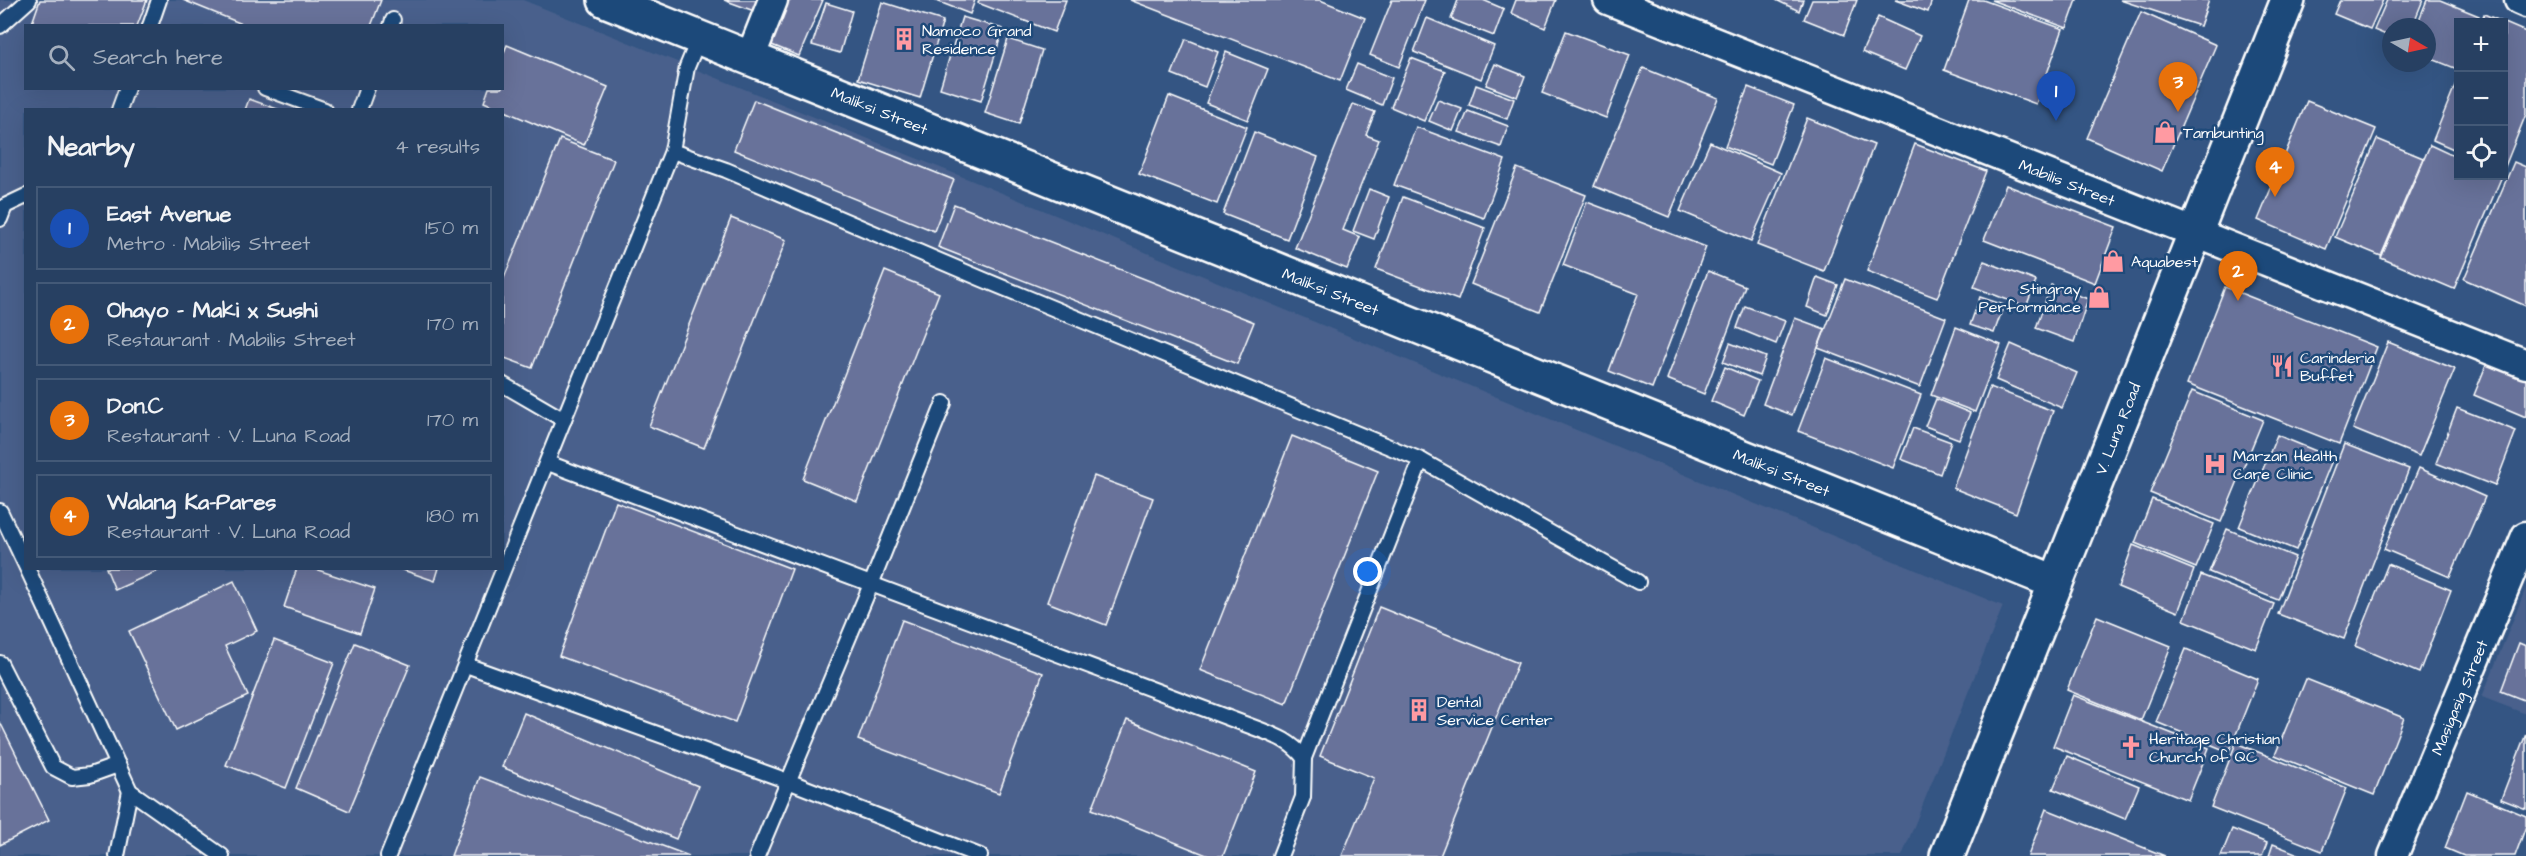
<!DOCTYPE html>
<meta charset="utf-8">
<style>
body{margin:0;font-family:"Architects Daughter",sans-serif;background:#2f4768;color:#f1f3f6}
.controls{position:absolute;right:18px;top:18px;display:grid;overflow:hidden;border-radius:0px;box-shadow:0 6px 24px #0002}
.controls button{width:54px;height:54px;display:grid;place-items:center;padding:0;border:0;border-bottom:2px solid #435977;background:#274062;color:#f1f3f6;font:30px sans-serif}
.compass{position:absolute;left:2382px;top:18px;width:54px;height:54px;border-radius:50%;background:#274062;box-shadow:0 6px 24px #0002;rotate:99deg}
.you{position:absolute;left:1368px;top:572px;width:21px;height:21px;margin:-15px;border:4px solid #fff;border-radius:50%;background:#1a73e8;box-shadow:0 0 0 9px #1a73e833}
.badge{display:grid;place-items:center;width:39px;height:39px;border-radius:50%;background:#bca0f2;color:#fff;font-size:20px;font-weight:700}
.pin{position:absolute;translate:-50% -50px;filter:drop-shadow(0 2px 3px #0008)}
.pin::after{content:'';position:absolute;top:32px;width:21px;height:18px;background:inherit;clip-path:polygon(0 0,100% 0,50% 100%)}
.list{margin:0;padding:0;list-style:none}
h2{display:flex;justify-content:space-between;align-items:center;height:78px;margin:0;padding:0 24px;font-size:26px}
h2 small{font-size:20px;font-weight:400;color:#a4afbe}
.list li{display:grid;grid-template-columns:39px 1fr auto;gap:18px;align-items:center;box-sizing:border-box;height:84px;margin:0 12px 12px;padding:0 12px;border:2px solid #435977;border-radius:0px}
.list b{display:block;font-size:22px;white-space:nowrap}
.list p{margin:0;font-size:20px;white-space:nowrap;color:#a4afbe}
.list em{font-size:20px;font-style:normal;color:#a4afbe}
.icon{flex:none;width:33px;height:33px;fill:none;stroke:currentColor;stroke-width:2;stroke-linecap:round;stroke-linejoin:round}
.map{position:relative;flex:none;width:2526px;height:856px;overflow:hidden}
.search{position:absolute;background:#274062;box-shadow:0 6px 24px #0002;left:24px;top:24px;width:480px;height:66px;display:flex;align-items:center;gap:15px;box-sizing:border-box;padding:0 21px;border-radius:0px;color:#a4afbe;font-size:22px}
.panel{position:absolute;background:#274062;box-shadow:0 6px 24px #0002;left:24px;top:108px;width:480px;height:462px;border-radius:0px}
.map>svg:first-child{display:block}
.built{fill:#48618c;fill-rule:evenodd}
.building{fill:#68729a;stroke:#fff;stroke-width:1.5}
.lines{fill:none;stroke-linecap:round;stroke-linejoin:round}
.lane-casing{stroke:#fff;stroke-width:18}
.street-casing{stroke:#fff;stroke-width:33}
.secondary-casing{stroke:#fff;stroke-width:38}
.lane{stroke:#1f4a7a;stroke-width:14}
.street{stroke:#1f4a7a;stroke-width:28}
.secondary{stroke:#1f4a7a;stroke-width:33}
.labels{text-anchor:middle;stroke-width:5;stroke-linejoin:round;paint-order:stroke}
.poi-label{font-size:16px;fill:#fff;stroke:#1f4a7a;text-anchor:start}
.street-label{font-size:16px;fill:#fff;stroke:#1f4a7a}
</style>
<div class="map">
<svg width="2526" height="856" viewBox="0 0 2526 856">
<rect width="100%" height="100%" fill="#345583"/>
<filter id="ink" filterUnits="userSpaceOnUse"><feTurbulence type="fractalNoise" baseFrequency=".0167" numOctaves="2"/><feDisplacementMap in="SourceGraphic" scale="12" xChannelSelector="R" yChannelSelector="G"/><feConvolveMatrix kernelMatrix="1 2 1 2 8 2 1 2 1" color-interpolation-filters="sRGB"/></filter>
<g filter="url(#ink)">
<!-- built -->
<g class="built">
<path d="M0 0H523L968 179 2003 606 1902 856H0ZM26 26H502V88H26ZM26 110H502V568H26Z"/>
<path d="M2526 588V714L2482 697Z"/>
</g>
<!-- building -->
<g class="building">
<path d="M40 0H147L137 26H31Z"/>
<path d="M183 0H381L371 26H247Z"/>
<path d="M724 0H758L754 11Z"/>
<path d="M785 0H823L799 56 767 43Z"/>
<path d="M934 0H975L970 14Z"/>
<path d="M979 0H1066L1054 32 978 3Z"/>
<path d="M1130 0H1320L1365 18 1340 81Z"/>
<path d="M1392 0H1425L1399 67 1370 55Z"/>
<path d="M1458 0H1483L1504 9 1494 36 1451 19Z"/>
<path d="M1516 0H1556L1545 28 1511 13Z"/>
<path d="M1776 0H1803L1799 11Z"/>
<path d="M1812 0H1857L1844 35 1804 19Z"/>
<path d="M1895 0H1932L1928 12Z"/>
<path d="M1969 0H1983L2063 29 2036 104 1944 70Z"/>
<path d="M1991 0H2077L2067 28Z"/>
<path d="M2120 0H2209L2200 26Z"/>
<path d="M2340 0H2383L2370 29 2334 14Z"/>
<path d="M2387 0H2423L2412 27H2391V37L2374 30Z"/>
<path d="M2427 0H2440L2479 16 2476 22H2458L2457 69 2427 57V27H2416Z"/>
<path d="M882 2 943 21 920 98 858 79Z"/>
<path d="M826 3 852 11 840 53 812 45Z"/>
<path d="M2141 12 2216 45 2162 171 2087 138Z"/>
<path d="M2484 14 2526 32V114L2504 169V22H2481Z"/>
<path d="M962 17 1003 29 981 101 940 88Z"/>
<path d="M1878 17 1920 36 1905 70 1862 52Z"/>
<path d="M1427 18 1494 46 1481 79 1414 52Z"/>
<path d="M1566 31 1630 55 1606 118 1542 93Z"/>
<path d="M1008 39 1042 50 1019 124 985 113Z"/>
<path d="M1186 39 1218 52 1205 87 1172 74Z"/>
<path d="M507 45 608 87 584 145 484 102 489 88H502V57Z"/>
<path d="M1226 52 1268 69 1248 120 1206 103Z"/>
<path d="M1411 58 1445 71 1424 121 1391 107Z"/>
<path d="M1357 64 1392 78 1382 105 1346 90Z"/>
<path d="M1495 64 1525 76 1517 97 1486 85Z"/>
<path d="M1643 68 1718 98 1669 217 1594 186Z"/>
<path d="M2458 78V151L2433 140Z"/>
<path d="M1476 85 1514 99 1507 119 1469 105Z"/>
<path d="M1748 87 1794 105 1771 164 1725 146Z"/>
<path d="M1169 96 1247 127 1217 204 1139 174Z"/>
<path d="M249 99 280 110H245Z"/>
<path d="M754 100 954 180 934 231 734 150Z"/>
<path d="M1438 100 1462 109 1453 131 1429 121Z"/>
<path d="M2307 101 2376 129 2326 249 2258 220Z"/>
<path d="M1353 104 1375 112 1366 135 1379 140 1343 230 1360 237 1347 269 1295 248Z"/>
<path d="M1468 111 1508 126 1501 147 1459 132Z"/>
<path d="M1807 118 1874 145 1824 271 1757 245Z"/>
<path d="M1416 127 1505 160 1484 218 1394 185Z"/>
<path d="M1254 132 1318 157 1287 239 1223 214Z"/>
<path d="M560 139 614 160 532 368 502 357V283Z"/>
<path d="M2377 139 2423 158 2381 256 2335 237Z"/>
<path d="M1710 142 1781 173 1751 241 1680 211Z"/>
<path d="M1915 144 1986 171 1937 298 1867 271Z"/>
<path d="M2430 145 2458 158V176H2502L2454 289 2381 258Z"/>
<path d="M2514 162 2526 167V306L2464 279Z"/>
<path d="M1517 168 1586 195 1540 312 1471 284Z"/>
<path d="M2006 185 2116 227 2095 283 1984 240Z"/>
<path d="M1369 189 1389 197 1374 239 1353 231Z"/>
<path d="M1403 197 1485 228 1458 300 1376 269Z"/>
<path d="M1587 202 1706 247 1652 388 1609 371 1638 294 1563 265Z"/>
<path d="M954 204 1254 322 1237 364 938 247Z"/>
<path d="M731 218 786 240 704 448 649 426Z"/>
<path d="M1984 261 2036 281 2026 307 1974 287Z"/>
<path d="M885 271 939 293 857 501 803 479Z"/>
<path d="M1708 271 1745 286 1704 394 1667 379Z"/>
<path d="M1817 277 1838 285 1827 315 1807 307Z"/>
<path d="M1845 279 1946 318 1920 387 1818 348Z"/>
<path d="M2051 285 2088 299 2074 342 2036 328Z"/>
<path d="M2225 287 2377 347 2339 444 2187 384Z"/>
<path d="M1980 297 2004 305 1994 333 1970 325Z"/>
<path d="M1745 306 1785 321 1776 344 1737 328Z"/>
<path d="M1795 318 1825 329 1792 415 1763 404Z"/>
<path d="M1956 327 2001 345 1975 412 1931 395Z"/>
<path d="M2388 342 2455 369 2419 456 2353 429Z"/>
<path d="M1730 343 1766 357 1759 376 1723 362Z"/>
<path d="M2011 344 2077 373 2062 408 1996 380Z"/>
<path d="M1826 358 1921 395 1893 468 1798 431Z"/>
<path d="M2487 363 2526 379V417L2474 395Z"/>
<path d="M1725 367 1758 381 1744 415 1711 401Z"/>
<path d="M1990 387 2053 411 2016 513 1953 488Z"/>
<path d="M2192 391 2263 420 2221 522 2150 493Z"/>
<path d="M1936 399 1970 413 1959 439 1925 426Z"/>
<path d="M2457 408 2516 431 2495 486 2436 463Z"/>
<path d="M1913 428 1951 442 1940 474 1901 459Z"/>
<path d="M2277 435 2333 458 2296 550 2239 527Z"/>
<path d="M1292 436 1378 471 1286 704 1200 670Z"/>
<path d="M2344 444 2409 469 2344 639 2278 614Z"/>
<path d="M2419 468 2485 497 2450 577 2384 549Z"/>
<path d="M1094 476 1153 498 1106 625 1047 602Z"/>
<path d="M2152 499 2214 524 2196 568 2135 543Z"/>
<path d="M616 502 792 569 735 722 559 656Z"/>
<path d="M2227 529 2295 557 2278 600 2209 572Z"/>
<path d="M2133 545 2194 570 2178 612 2118 587Z"/>
<path d="M2388 564 2451 590 2419 673 2355 646Z"/>
<path d="M106 568H164L115 590Z"/>
<path d="M297 568H312L375 589 360 633 284 607Z"/>
<path d="M397 568H439L435 581Z"/>
<path d="M2201 575 2274 604 2256 649 2184 620Z"/>
<path d="M234 581 257 631 225 646 248 696 176 730 129 631Z"/>
<path d="M1379 607 1518 663 1440 856H1342L1374 778 1320 756Z"/>
<path d="M2097 616 2171 646 2141 720 2067 690Z"/>
<path d="M902 620 1043 673 999 793 858 740Z"/>
<path d="M274 640 334 663 286 788 226 765Z"/>
<path d="M355 643 410 665 349 811 296 788Z"/>
<path d="M2519 643 2526 646V701L2501 691Z"/>
<path d="M2186 649 2258 679 2229 752 2156 722Z"/>
<path d="M2306 679 2404 718 2374 795 2275 755Z"/>
<path d="M2073 695 2209 748 2188 800 2053 746Z"/>
<path d="M524 713 698 786 676 839 502 767Z"/>
<path d="M1127 720 1256 772 1223 856H1209L1092 809Z"/>
<path d="M0 722 49 820 0 845Z"/>
<path d="M2526 734V809L2501 799Z"/>
<path d="M2236 743 2347 788 2322 851 2211 807Z"/>
<path d="M2067 756 2139 786 2125 819 2053 789Z"/>
<path d="M480 777 689 856H451Z"/>
<path d="M2467 791 2526 816V826L2515 856H2464L2445 848Z"/>
<path d="M2046 809 2165 856H2028Z"/>
<path d="M2232 829 2267 843 2262 856H2221Z"/>
<path d="M2273 844 2303 856H2269Z"/>
</g>
<g class="lines">
<!-- lane casing -->
<g class="lane-casing">
<g id="lane">
<path d="M0 26 29 0"/>
<path d="M150 26 159 0"/>
<path d="M391 26 393 20"/>
<path d="M265 88 325 110"/>
<path d="M119 110 127 88"/>
<path d="M359 110 367 88"/>
<path d="M672 151 687 67 699 38"/>
<path d="M0 219 5 206 26 196"/>
<path d="M502 384 564 420"/>
<path d="M548 463 1258 729C1277 736 1292 742 1304 758"/>
<path d="M0 511 26 566"/>
<path d="M27 568 130 791 222 856"/>
<path d="M0 663 53 767 72 777 90 775 118 765"/>
<path d="M466 665 788 781 980 856"/>
<path d="M117 856 130 791"/>
<path d="M388 856 672 151 726 170 982 279 1421 460 1638 582"/>
<path d="M757 856 872 582 944 403"/>
<path d="M1280 856 1303 797 1304 758 1421 460"/>
</g>
</g>
<!-- street casing -->
<g class="street-casing">
<g id="street">
<path id="s1" d="M1608 0 2526 364"/>
<path d="M2519 0 2526 3"/>
<path d="M750 58 773 0"/>
<path id="s2" d="M2393 856 2526 536"/>
</g>
</g>
<!-- secondary casing -->
<g class="secondary-casing">
<g id="secondary">
<path id="s3" d="M605 0 2055 582"/>
<path id="s4" d="M1947 856 2288 0"/>
</g>
</g>
<!-- lane -->
<use href="#lane" class="lane"/>
<!-- street -->
<use href="#street" class="street"/>
<!-- secondary -->
<use href="#secondary" class="secondary"/>
</g>
</g>
<!-- icons -->
<defs>
<g id="building-bare" transform="scale(1.8)"><path d="M-4-6H4V6H1V3H-1V6H-4ZM-2.5-4.3h1.7v1.8h-1.7ZM.8-4.3h1.7v1.8H.8ZM-2.5-1h1.7V.8h-1.7ZM.8-1h1.7V.8H.8Z" fill="#ff9aa2" stroke="#1f4a7a" stroke-width="2.5" paint-order="stroke"/></g>
<g id="shop-bare" transform="scale(1.8)"><path d="M-5-2.5h2.3a2.7 3.5 0 0 1 5.4 0H5L5.5 6h-11ZM-1.5-2.5h3a1.5 2.3 0 0 0-3 0Z" fill="#ff9aa2" stroke="#1f4a7a" stroke-width="2.5" paint-order="stroke"/></g>
<g id="restaurant-bare" transform="scale(1.8)"><path d="M-5-6h1v4h1v-4h1v4h1v-4h1v5L-1.5 .5V6h-2V.5L-5-1ZM5-6V6H3V1.5H1.5Q1.5-4 5-6Z" fill="#ff9aa2" stroke="#1f4a7a" stroke-width="2.5" paint-order="stroke"/></g>
<g id="hospital-bare" transform="scale(1.8)"><path d="M-5-5h3v3.5h4V-5h3V5h-3V1.5h-4V5h-3Z" fill="#ff9aa2" stroke="#1f4a7a" stroke-width="2.5" paint-order="stroke"/></g>
<g id="church-bare" transform="scale(1.8)"><path d="M-1.2-6h2.4v3.5h3.3v2.4h-3.3V6h-2.4V-.1h-3.3v-2.4h3.3Z" fill="#ff9aa2" stroke="#1f4a7a" stroke-width="2.5" paint-order="stroke"/></g>
</defs>
<g fill-rule="evenodd">
<use href="#building-bare" x="904" y="39"/>
<use href="#shop-bare" x="2165" y="132"/>
<use href="#shop-bare" x="2113" y="261"/>
<use href="#shop-bare" x="2099" y="297"/>
<use href="#restaurant-bare" x="2282" y="366"/>
<use href="#hospital-bare" x="2215" y="464"/>
<use href="#building-bare" x="1419" y="710"/>
<use href="#church-bare" x="2131" y="747"/>
</g>
<g class="labels">
<!-- poi labels -->
<g class="poi-label">
<text x="922" y="36">Namoco Grand<tspan x="922" dy="18">Residence</tspan></text>
<text x="2183" y="138">Tambunting</text>
<text x="2131" y="267">Aquabest</text>
<text x="2081" y="294" text-anchor="end">Stingray<tspan x="2081" dy="18">Performance</tspan></text>
<text x="2300" y="363">Carinderia<tspan x="2300" dy="18">Buffet</tspan></text>
<text x="2233" y="461">Marzan Health<tspan x="2233" dy="18">Care Clinic</tspan></text>
<text x="1437" y="707">Dental<tspan x="1437" dy="18">Service Center</tspan></text>
<text x="2149" y="744">Heritage Christian<tspan x="2149" dy="18">Church of QC</tspan></text>
</g>
<!-- street labels -->
<g class="street-label">
<text dy="6" stroke="none"><textPath href="#s3" startOffset="296">Maliksi Street</textPath></text>
<text dy="6" stroke="none"><textPath href="#s1" startOffset="494">Mabilis Street</textPath></text>
<text dy="6" stroke="none"><textPath href="#s3" startOffset="782">Maliksi Street</textPath></text>
<text dy="6" stroke="none"><textPath href="#s4" startOffset="460">V. Luna Road</textPath></text>
<text dy="6" stroke="none"><textPath href="#s3" startOffset="1268">Maliksi Street</textPath></text>
<text dy="6" stroke="none"><textPath href="#s2" startOffset="172">Masigasig Street</textPath></text>
</g>
</g>
</svg>
<div class="controls">
<button>+</button>
<button>−</button>
<button><svg class="icon" aria-label="locate" viewBox="0 0 24 24"><circle cx="12" cy="12" r="6"/><path d="M12 2v4M12 18v4M2 12h4M18 12h4"/></svg></button>
</div>
<svg class="compass" viewBox="-18 -18 36 36"><path d="M0-13l5 13h-10z" fill="#e53935"/><path d="M0 13l5-13h-10z" fill="#a4afbe"/></svg>
<div class="you"></div>
<div class="pin badge" style="left:2056px;top:121px;background:#1a4fb4">1</div>
<div class="pin badge" style="left:2238px;top:301px;background:#e8710a">2</div>
<div class="pin badge" style="left:2178px;top:112px;background:#e8710a">3</div>
<div class="pin badge" style="left:2275px;top:197px;background:#e8710a">4</div>
<div class="search"><svg class="icon" aria-label="search" viewBox="0 0 24 24"><circle cx="10" cy="10" r="6"/><path d="M15 15l6 6"/></svg>Search here</div>
<section class="panel">
<h2>Nearby<small>4 results</small></h2>
<ul class="list">
<li><span class="badge" style="background:#1a4fb4">1</span><div><b>East Avenue</b><p>Metro · Mabilis Street</p></div><em>150 m</em></li>
<li><span class="badge" style="background:#e8710a">2</span><div><b>Ohayo - Maki x Sushi</b><p>Restaurant · Mabilis Street</p></div><em>170 m</em></li>
<li><span class="badge" style="background:#e8710a">3</span><div><b>Don.C</b><p>Restaurant · V. Luna Road</p></div><em>170 m</em></li>
<li><span class="badge" style="background:#e8710a">4</span><div><b>Walang Ka-Pares</b><p>Restaurant · V. Luna Road</p></div><em>180 m</em></li>
</ul>
</section>
</div>
